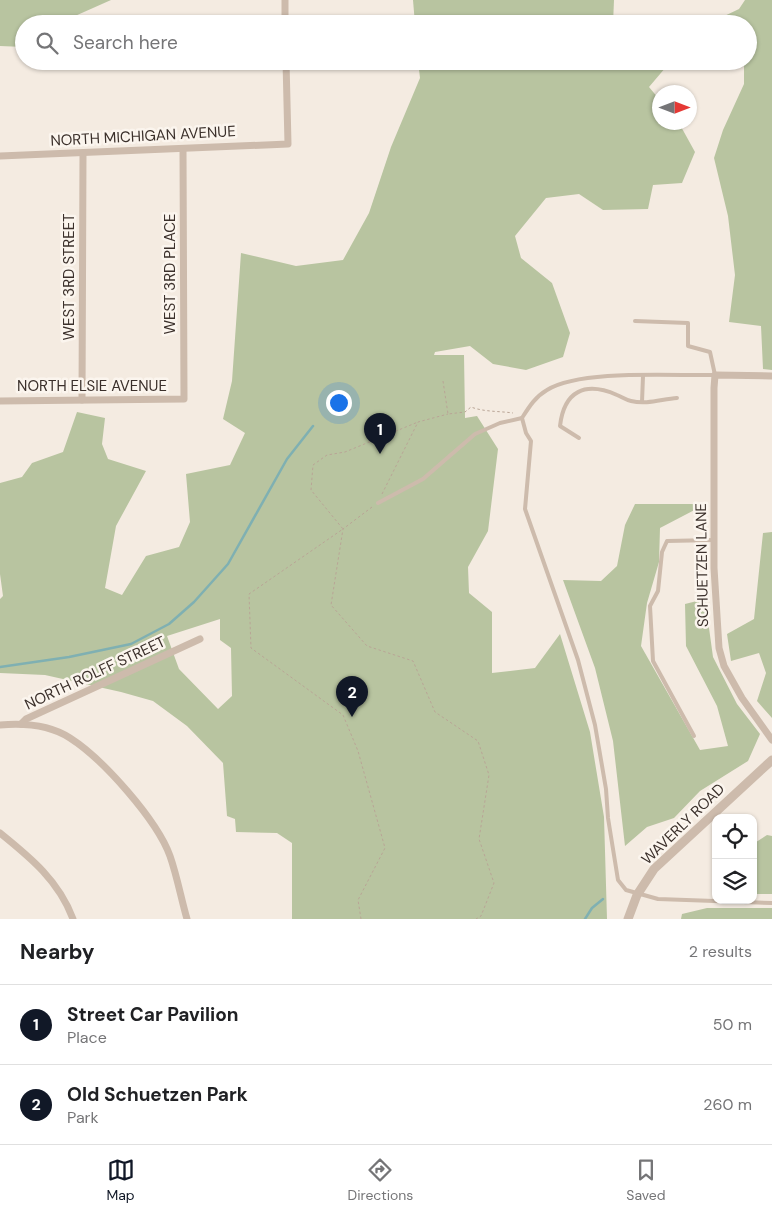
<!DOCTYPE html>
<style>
body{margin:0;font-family:"DM Sans",sans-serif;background:#f2f2f2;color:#202124}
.controls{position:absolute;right:15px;bottom:15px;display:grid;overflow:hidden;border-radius:10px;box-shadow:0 1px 4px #0004}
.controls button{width:45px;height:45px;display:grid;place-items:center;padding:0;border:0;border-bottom:1px solid #e0e0e0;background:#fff;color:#202124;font:25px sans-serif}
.compass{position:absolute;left:652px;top:85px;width:45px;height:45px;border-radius:50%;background:#fff;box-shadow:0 1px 4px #0004;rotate:90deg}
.you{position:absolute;left:338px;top:402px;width:18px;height:18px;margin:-12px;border:4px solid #fff;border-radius:50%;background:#1a73e8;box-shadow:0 0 0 8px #1a73e833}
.badge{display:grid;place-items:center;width:32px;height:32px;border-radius:50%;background:#111827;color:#fff;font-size:16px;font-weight:700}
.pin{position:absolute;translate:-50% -41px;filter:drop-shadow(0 1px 2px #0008)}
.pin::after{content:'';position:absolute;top:26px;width:18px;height:15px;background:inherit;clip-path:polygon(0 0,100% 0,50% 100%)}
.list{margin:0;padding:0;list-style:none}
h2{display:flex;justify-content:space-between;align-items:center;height:65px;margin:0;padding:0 20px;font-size:21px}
h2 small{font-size:16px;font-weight:400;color:#757577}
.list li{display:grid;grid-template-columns:32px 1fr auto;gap:15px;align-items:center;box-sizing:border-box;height:80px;padding:0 20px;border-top:1px solid #e0e0e0}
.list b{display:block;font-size:19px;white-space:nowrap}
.list p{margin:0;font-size:16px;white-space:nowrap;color:#757577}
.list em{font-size:16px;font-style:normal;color:#757577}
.icon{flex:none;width:28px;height:28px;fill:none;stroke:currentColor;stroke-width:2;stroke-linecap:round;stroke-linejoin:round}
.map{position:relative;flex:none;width:772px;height:919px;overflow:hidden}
.search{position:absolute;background:#fff;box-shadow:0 1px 4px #0004;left:15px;right:15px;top:15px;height:55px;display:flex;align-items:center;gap:12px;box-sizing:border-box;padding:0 18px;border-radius:28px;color:#757577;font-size:19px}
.sheet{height:225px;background:#fff}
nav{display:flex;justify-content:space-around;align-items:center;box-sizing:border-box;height:70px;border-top:1px solid #e0e0e0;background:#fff;font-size:14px;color:#757577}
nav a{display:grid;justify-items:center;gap:2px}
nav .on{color:#111827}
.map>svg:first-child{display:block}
.green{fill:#b8c4a0;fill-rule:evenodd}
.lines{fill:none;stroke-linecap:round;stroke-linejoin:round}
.stream{stroke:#7fb0b2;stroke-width:2.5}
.path{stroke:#b9a596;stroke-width:1;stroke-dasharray:2.5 2.5;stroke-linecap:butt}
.service{stroke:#cdbbac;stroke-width:4}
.minor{stroke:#cdbbac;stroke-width:7}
.tertiary{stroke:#cdbbac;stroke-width:9}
.labels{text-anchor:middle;stroke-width:5;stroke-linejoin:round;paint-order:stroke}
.street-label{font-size:15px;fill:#3b302b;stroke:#fbf5ee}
</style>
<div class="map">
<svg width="772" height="919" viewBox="0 0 772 919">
<rect width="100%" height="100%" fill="#f4ebe1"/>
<!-- green -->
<g class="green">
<path d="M0 0H111L57 24H24V47L0 46Z"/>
<path d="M413 0H614L613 24H415Z"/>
<path d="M745 0H772V370L763 369 761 326 729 322 735 275 728 216 714 158 723 130 744 84V61H748V24H717L716 20 739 9Z"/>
<path d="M418 61H668L666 67 649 87 659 99 660 122 679 123 695 152 682 183 653 185 648 209 603 210 579 194 546 198 515 236 521 258 552 283 570 333 563 357 526 370 493 364 470 346 435 352 434 355H464L465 418 477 416 498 449 488 531 468 567 469 593 492 612V673L535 668 560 634 590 732 604 817 607 919H292V843L277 833 236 832 235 819 227 816 223 763 187 726 153 701 121 692 45 675 0 673V599L3 596 0 574V483L22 477 32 463 63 452 77 412 105 418 102 444 108 459 146 471 116 526 105 588 122 595 146 556 179 547 190 522 186 474 230 465 245 433 223 419 232 381 241 253 296 266 343 260 369 213 391 147 420 78ZM220 619V640L231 648 232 696 218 709 179 669 167 636Z"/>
<path d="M635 504H706L660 528 659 562 647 603 641 646 700 750 728 746 717 706 686 646 685 604 705 599 713 657 737 704 760 734 748 761 700 791 674 818 647 827 625 846 613 741 595 668 563 580 601 581 617 566 625 525Z"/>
<path d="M772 532V718L757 701 766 673 759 653 731 661 727 634 754 619 763 533Z"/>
<path d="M767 835 772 836V894H753V844Z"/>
<path d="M707 908H772V919H681L682 914Z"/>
</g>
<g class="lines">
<!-- stream -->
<g class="stream">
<path d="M0 667 69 657 131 644 169 624 194 602 228 564 287 459 313 426"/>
<path d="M585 919 592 908 603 899"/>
</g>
<!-- path -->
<g class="path">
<path d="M443 381 448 414 465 412 471 407C484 412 499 411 513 413"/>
<path d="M382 494 418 422 448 414"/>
<path d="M372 507 343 529 331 605 367 646 413 661 435 712 478 741 489 775 479 839 494 883 481 916 476 919"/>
<path d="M361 919 358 900 385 848 358 751 343 715 251 648 249 594 343 529 311 490 313 465 327 455 345 452 418 422"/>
</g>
<!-- service -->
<g class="service">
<path d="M635 321 688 323V346L710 352 715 375C673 376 581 369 547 390 535 397 529 407 522 418L526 433 531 441 525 509 578 660 595 725 606 789 608 818 618 880 626 890 658 899 772 903"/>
<path d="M642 402 643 376"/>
<path d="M579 438 560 426C564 391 585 381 617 395 622 397 626 400 631 401 647 405 662 399 677 398"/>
<path d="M378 503 423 479 475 434 500 423 522 418"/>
<path d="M694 736 653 661 650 606 658 591 662 552 667 541 714 540"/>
</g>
<!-- minor -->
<g class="minor">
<path d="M285 0V24"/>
<path d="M0 156 288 144 286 61"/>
<path d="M772 376 715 375 714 388V568L719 648 724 666 742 698 772 740"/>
<path d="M82 400 83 153"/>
<path d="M0 401 184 399 183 149"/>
<path d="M21 724 26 719 200 639"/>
<path d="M0 725C23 723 50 725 70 738 103 759 157 820 170 856 177 876 181 898 187 919"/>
<path d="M0 833C31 858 59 881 73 919"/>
</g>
<!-- tertiary -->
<path class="tertiary" d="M628 919 637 895 654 869 772 760"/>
</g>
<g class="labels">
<!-- street labels -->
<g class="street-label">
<text transform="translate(143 136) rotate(-3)" y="5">NORTH MICHIGAN AVENUE</text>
<text transform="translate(170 274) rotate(-90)" y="5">WEST 3RD PLACE</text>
<text transform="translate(69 277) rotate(-90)" y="5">WEST 3RD STREET</text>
<text x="92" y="391">NORTH ELSIE AVENUE</text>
<text transform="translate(702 565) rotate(-91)" y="5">SCHUETZEN LANE</text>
<text transform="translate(95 673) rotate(-25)" y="5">NORTH ROLFF STREET</text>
<text transform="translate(683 824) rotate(-44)" y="5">WAVERLY ROAD</text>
</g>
</g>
</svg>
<div class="controls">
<button><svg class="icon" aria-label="locate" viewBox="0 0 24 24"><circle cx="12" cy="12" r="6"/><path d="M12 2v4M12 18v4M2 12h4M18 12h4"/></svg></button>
<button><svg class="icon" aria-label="layers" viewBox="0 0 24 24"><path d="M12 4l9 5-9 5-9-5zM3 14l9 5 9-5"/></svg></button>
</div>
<svg class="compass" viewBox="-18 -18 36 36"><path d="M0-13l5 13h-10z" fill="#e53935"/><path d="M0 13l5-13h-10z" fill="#757577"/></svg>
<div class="you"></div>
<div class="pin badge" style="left:380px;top:454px">1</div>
<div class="pin badge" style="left:352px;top:717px">2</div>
<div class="search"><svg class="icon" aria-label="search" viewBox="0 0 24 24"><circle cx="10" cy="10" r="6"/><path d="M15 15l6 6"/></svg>Search here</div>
</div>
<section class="sheet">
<h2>Nearby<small>2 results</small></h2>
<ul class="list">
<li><span class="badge">1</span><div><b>Street Car Pavilion</b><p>Place</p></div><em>50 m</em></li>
<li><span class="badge">2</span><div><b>Old Schuetzen Park</b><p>Park</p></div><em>260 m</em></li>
</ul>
</section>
<nav>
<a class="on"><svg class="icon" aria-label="map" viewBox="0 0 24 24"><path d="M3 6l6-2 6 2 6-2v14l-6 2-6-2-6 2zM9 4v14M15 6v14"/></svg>Map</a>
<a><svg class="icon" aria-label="directions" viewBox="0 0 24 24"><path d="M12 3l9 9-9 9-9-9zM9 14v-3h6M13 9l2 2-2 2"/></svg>Directions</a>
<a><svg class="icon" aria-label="saved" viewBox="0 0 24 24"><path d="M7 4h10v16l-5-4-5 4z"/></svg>Saved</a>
</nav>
